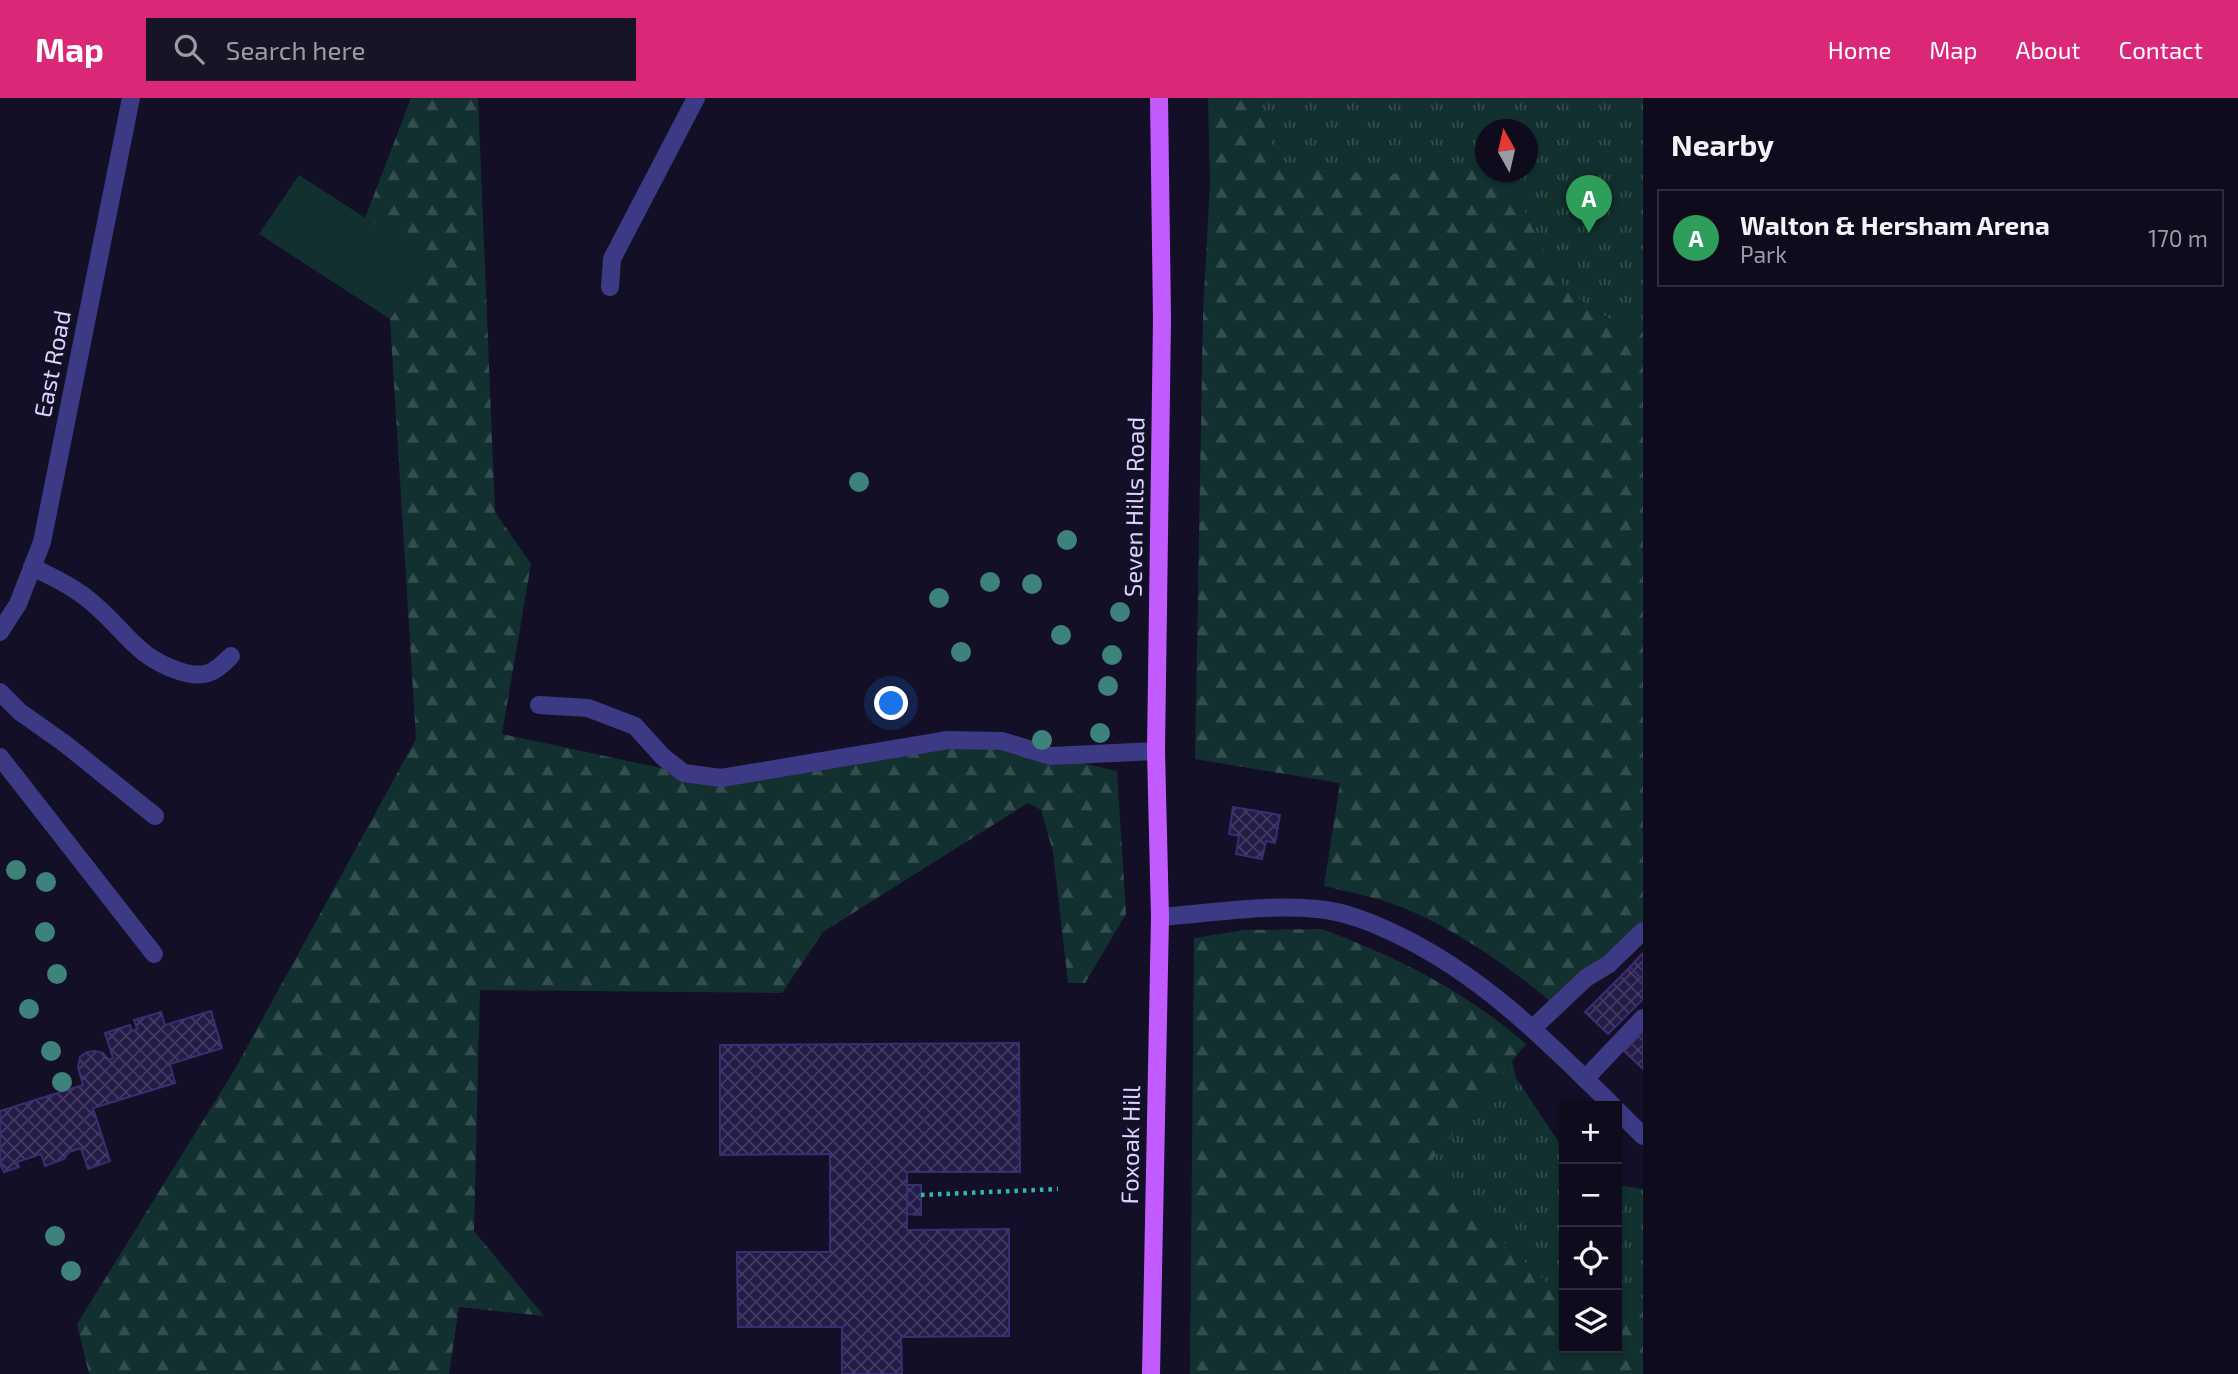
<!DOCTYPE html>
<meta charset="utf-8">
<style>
body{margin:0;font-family:"Exo 2",sans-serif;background:#171425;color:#f1f3f6}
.controls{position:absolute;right:21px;bottom:21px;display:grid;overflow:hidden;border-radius:0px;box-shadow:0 2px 5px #0004}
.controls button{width:63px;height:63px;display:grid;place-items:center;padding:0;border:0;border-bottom:2px solid #2e2b3b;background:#0e0b1c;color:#f1f3f6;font:35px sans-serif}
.compass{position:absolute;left:1475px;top:21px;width:63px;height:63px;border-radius:50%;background:#0e0b1c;box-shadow:0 2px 5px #0004;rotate:352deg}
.you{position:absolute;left:892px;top:606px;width:24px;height:24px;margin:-18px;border:5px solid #fff;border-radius:50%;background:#1a73e8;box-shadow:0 0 0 10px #1a73e833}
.badge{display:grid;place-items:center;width:46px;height:46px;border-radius:50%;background:#db2777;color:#fff;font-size:23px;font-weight:700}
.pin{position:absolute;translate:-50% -58px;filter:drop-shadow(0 2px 4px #0008)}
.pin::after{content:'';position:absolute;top:37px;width:24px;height:21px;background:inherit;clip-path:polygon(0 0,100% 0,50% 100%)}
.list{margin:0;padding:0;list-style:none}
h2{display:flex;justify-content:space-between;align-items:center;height:91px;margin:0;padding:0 28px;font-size:30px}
h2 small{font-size:23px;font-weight:400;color:#9b9ba3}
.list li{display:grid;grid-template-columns:46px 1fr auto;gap:21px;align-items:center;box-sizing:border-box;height:98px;margin:0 14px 14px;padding:0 14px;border:2px solid #2e2b3b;border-radius:0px}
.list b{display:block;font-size:26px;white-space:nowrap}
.list p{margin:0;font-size:23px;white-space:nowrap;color:#9b9ba3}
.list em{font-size:23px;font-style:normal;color:#9b9ba3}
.icon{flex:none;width:38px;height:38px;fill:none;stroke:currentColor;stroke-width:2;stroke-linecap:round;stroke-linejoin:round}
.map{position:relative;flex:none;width:1643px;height:1276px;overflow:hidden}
header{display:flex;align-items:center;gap:42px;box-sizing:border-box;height:98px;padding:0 35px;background:#db2777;color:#fff}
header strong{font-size:33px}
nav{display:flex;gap:38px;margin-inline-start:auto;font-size:24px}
.search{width:490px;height:63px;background:#171425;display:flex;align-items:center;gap:18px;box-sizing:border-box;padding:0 24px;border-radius:0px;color:#9b9ba3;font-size:26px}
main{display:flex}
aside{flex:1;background:#0e0b1c}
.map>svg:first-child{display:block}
.grass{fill:url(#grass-tufts)}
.forest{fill:url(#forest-firs)}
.pitch{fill:#12302f}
.building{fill:url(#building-cross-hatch);stroke:#3b2d73;stroke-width:2}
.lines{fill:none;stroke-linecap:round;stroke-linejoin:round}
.path{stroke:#2fb8b0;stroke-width:4.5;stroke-dasharray:3.5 5;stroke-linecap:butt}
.minor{stroke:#3d3a85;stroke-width:18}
.major{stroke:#c25bff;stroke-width:18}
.tree{fill:#3d827b}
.labels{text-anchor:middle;stroke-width:5;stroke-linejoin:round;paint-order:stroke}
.street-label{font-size:24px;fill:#d9d4ff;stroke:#130f26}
</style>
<header>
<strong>Map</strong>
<div class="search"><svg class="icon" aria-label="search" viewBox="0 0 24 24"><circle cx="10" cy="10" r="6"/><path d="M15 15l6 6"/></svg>Search here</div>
<nav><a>Home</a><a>Map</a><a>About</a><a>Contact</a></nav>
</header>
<main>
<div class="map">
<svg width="1643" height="1276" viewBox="0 0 1643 1276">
<defs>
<pattern id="grass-tufts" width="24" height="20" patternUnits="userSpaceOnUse" patternTransform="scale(1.75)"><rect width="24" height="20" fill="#12302f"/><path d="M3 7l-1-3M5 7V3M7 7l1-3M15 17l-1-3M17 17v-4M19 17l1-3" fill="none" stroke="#344d4e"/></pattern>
<pattern id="forest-firs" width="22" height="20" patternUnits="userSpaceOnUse" patternTransform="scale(1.75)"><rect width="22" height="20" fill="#12302f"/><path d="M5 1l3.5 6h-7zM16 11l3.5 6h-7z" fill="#344d4e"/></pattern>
<pattern id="building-cross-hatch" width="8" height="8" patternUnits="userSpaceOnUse" patternTransform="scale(1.75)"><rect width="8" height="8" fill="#241b47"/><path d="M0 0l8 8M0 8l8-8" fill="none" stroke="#433b63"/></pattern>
</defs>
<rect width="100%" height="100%" fill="#130f26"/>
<!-- grass -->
<g class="grass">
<path d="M1255 0H1643V233L1631 235 1565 192 1504 74H1528V32H1486L1485 66 1378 77 1279 65Z"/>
<path d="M1512 963 1516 980 1564 1052V1200L1424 1072Z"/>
<path d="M1617 1087 1643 1091V1200L1617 1217Z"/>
</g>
<!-- forest -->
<g class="forest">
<path d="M411 0H478L495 414 531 466 502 636 684 675 721 680 948 642 1051 658 1117 673 1126 816 1085 885H1068L1053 754 1041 712 1028 705 823 834 782 895 480 892 474 1133 544 1218 459 1209 449 1276H89L77 1226 235 971 416 641 390 221 429 161 365 120Z"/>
<path d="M1208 0H1255L1279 65 1378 77 1485 66 1486 74H1504L1565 192 1631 235 1643 233V825L1560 912C1514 871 1445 823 1387 804 1366 797 1344 793 1324 788L1340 685 1195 661 1203 216 1210 84Z"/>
<path d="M1322 831C1395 858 1467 894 1526 946L1424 1072 1564 1200V1250H1617V1217L1643 1200V1276H1190L1194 840 1244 832Z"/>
</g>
<!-- pitch -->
<path class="pitch" d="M299 77 429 161 390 221 259 136Z"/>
<!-- building -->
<g class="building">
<path d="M1233 709 1280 717 1275 745 1266 743 1262 761 1236 756 1239 738 1229 736Z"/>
<path d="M1643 855V882L1630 869Z"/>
<path d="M1630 869 1643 882V901L1608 936 1585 914Z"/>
<path d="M211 913 222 950 170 966 175 985 93 1010 110 1063 88 1071 81 1050 69 1054 64 1061 45 1068 41 1056 17 1064 19 1069 4 1074 0 1066V1013L83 987 78 969 80 959 87 954 95 953 103 955 109 962 113 960 105 935 130 927 132 933 137 931 134 922 161 914 165 927Z"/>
<path d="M1643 934V971L1624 953Z"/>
<path d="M1019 945 1020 1074H907V1132L1009 1131V1238L901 1239 902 1276H842V1229H738L737 1154H830V1056L720 1057V947Z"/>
<path d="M907 1087H921V1117L907 1116Z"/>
</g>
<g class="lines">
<!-- path -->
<path class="path" d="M921 1097 1058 1091"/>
<!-- minor -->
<g class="minor">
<path d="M610 189 612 161 696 0"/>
<path d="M32 469C55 480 78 491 96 508 127 535 137 559 179 573 203 581 214 576 231 558"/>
<path d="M0 534 18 506 42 444 131 0"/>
<path d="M0 594 20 614 64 645 155 718"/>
<path d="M539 607 588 610 635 628 663 659 684 675 721 680 948 642 1002 643 1051 658 1156 653"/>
<path d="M0 659 154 856"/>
<path d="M1160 819C1212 815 1266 806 1318 811 1347 814 1373 825 1398 837 1483 878 1547 943 1613 1008"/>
<path d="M1533 930 1586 880 1609 866 1643 833"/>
<path d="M1585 981 1643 920"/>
<path d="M1617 1012 1643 1038"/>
</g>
<!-- major -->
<path class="major" d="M1151 1276 1160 819 1156 653 1162 221 1159 0"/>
</g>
<!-- trees -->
<g class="tree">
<circle cx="859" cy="384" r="10"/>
<circle cx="1067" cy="442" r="10"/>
<circle cx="990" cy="484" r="10"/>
<circle cx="1032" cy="486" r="10"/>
<circle cx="939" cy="500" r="10"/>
<circle cx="1120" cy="514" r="10"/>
<circle cx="1061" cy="537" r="10"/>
<circle cx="961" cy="554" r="10"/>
<circle cx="1112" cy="557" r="10"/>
<circle cx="1108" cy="588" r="10"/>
<circle cx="1100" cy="635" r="10"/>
<circle cx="1042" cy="642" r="10"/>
<circle cx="16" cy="772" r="10"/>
<circle cx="46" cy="784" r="10"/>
<circle cx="45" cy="834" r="10"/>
<circle cx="57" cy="876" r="10"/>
<circle cx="29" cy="911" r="10"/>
<circle cx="51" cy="953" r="10"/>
<circle cx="62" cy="984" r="10"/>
<circle cx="55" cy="1138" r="10"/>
<circle cx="71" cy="1173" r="10"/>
</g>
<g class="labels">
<!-- street labels -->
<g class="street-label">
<text transform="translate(53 266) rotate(-79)" y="8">East Road</text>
<text transform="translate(1135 409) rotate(-89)" y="8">Seven Hills Road</text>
<text transform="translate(1131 1047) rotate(-89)" y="8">Foxoak Hill</text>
</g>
</g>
</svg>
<div class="controls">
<button>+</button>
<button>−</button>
<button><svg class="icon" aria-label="locate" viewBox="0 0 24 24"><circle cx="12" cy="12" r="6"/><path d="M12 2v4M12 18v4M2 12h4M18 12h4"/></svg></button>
<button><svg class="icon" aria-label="layers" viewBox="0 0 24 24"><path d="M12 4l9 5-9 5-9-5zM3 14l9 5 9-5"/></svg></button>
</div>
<svg class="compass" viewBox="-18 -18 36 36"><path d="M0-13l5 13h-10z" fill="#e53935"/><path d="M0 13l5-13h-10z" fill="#9b9ba3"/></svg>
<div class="you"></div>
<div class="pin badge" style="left:1589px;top:135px;background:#2e9e5b">A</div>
</div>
<aside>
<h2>Nearby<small></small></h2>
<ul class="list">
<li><span class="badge" style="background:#2e9e5b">A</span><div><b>Walton &amp; Hersham Arena</b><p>Park</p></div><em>170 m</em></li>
</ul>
</aside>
</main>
